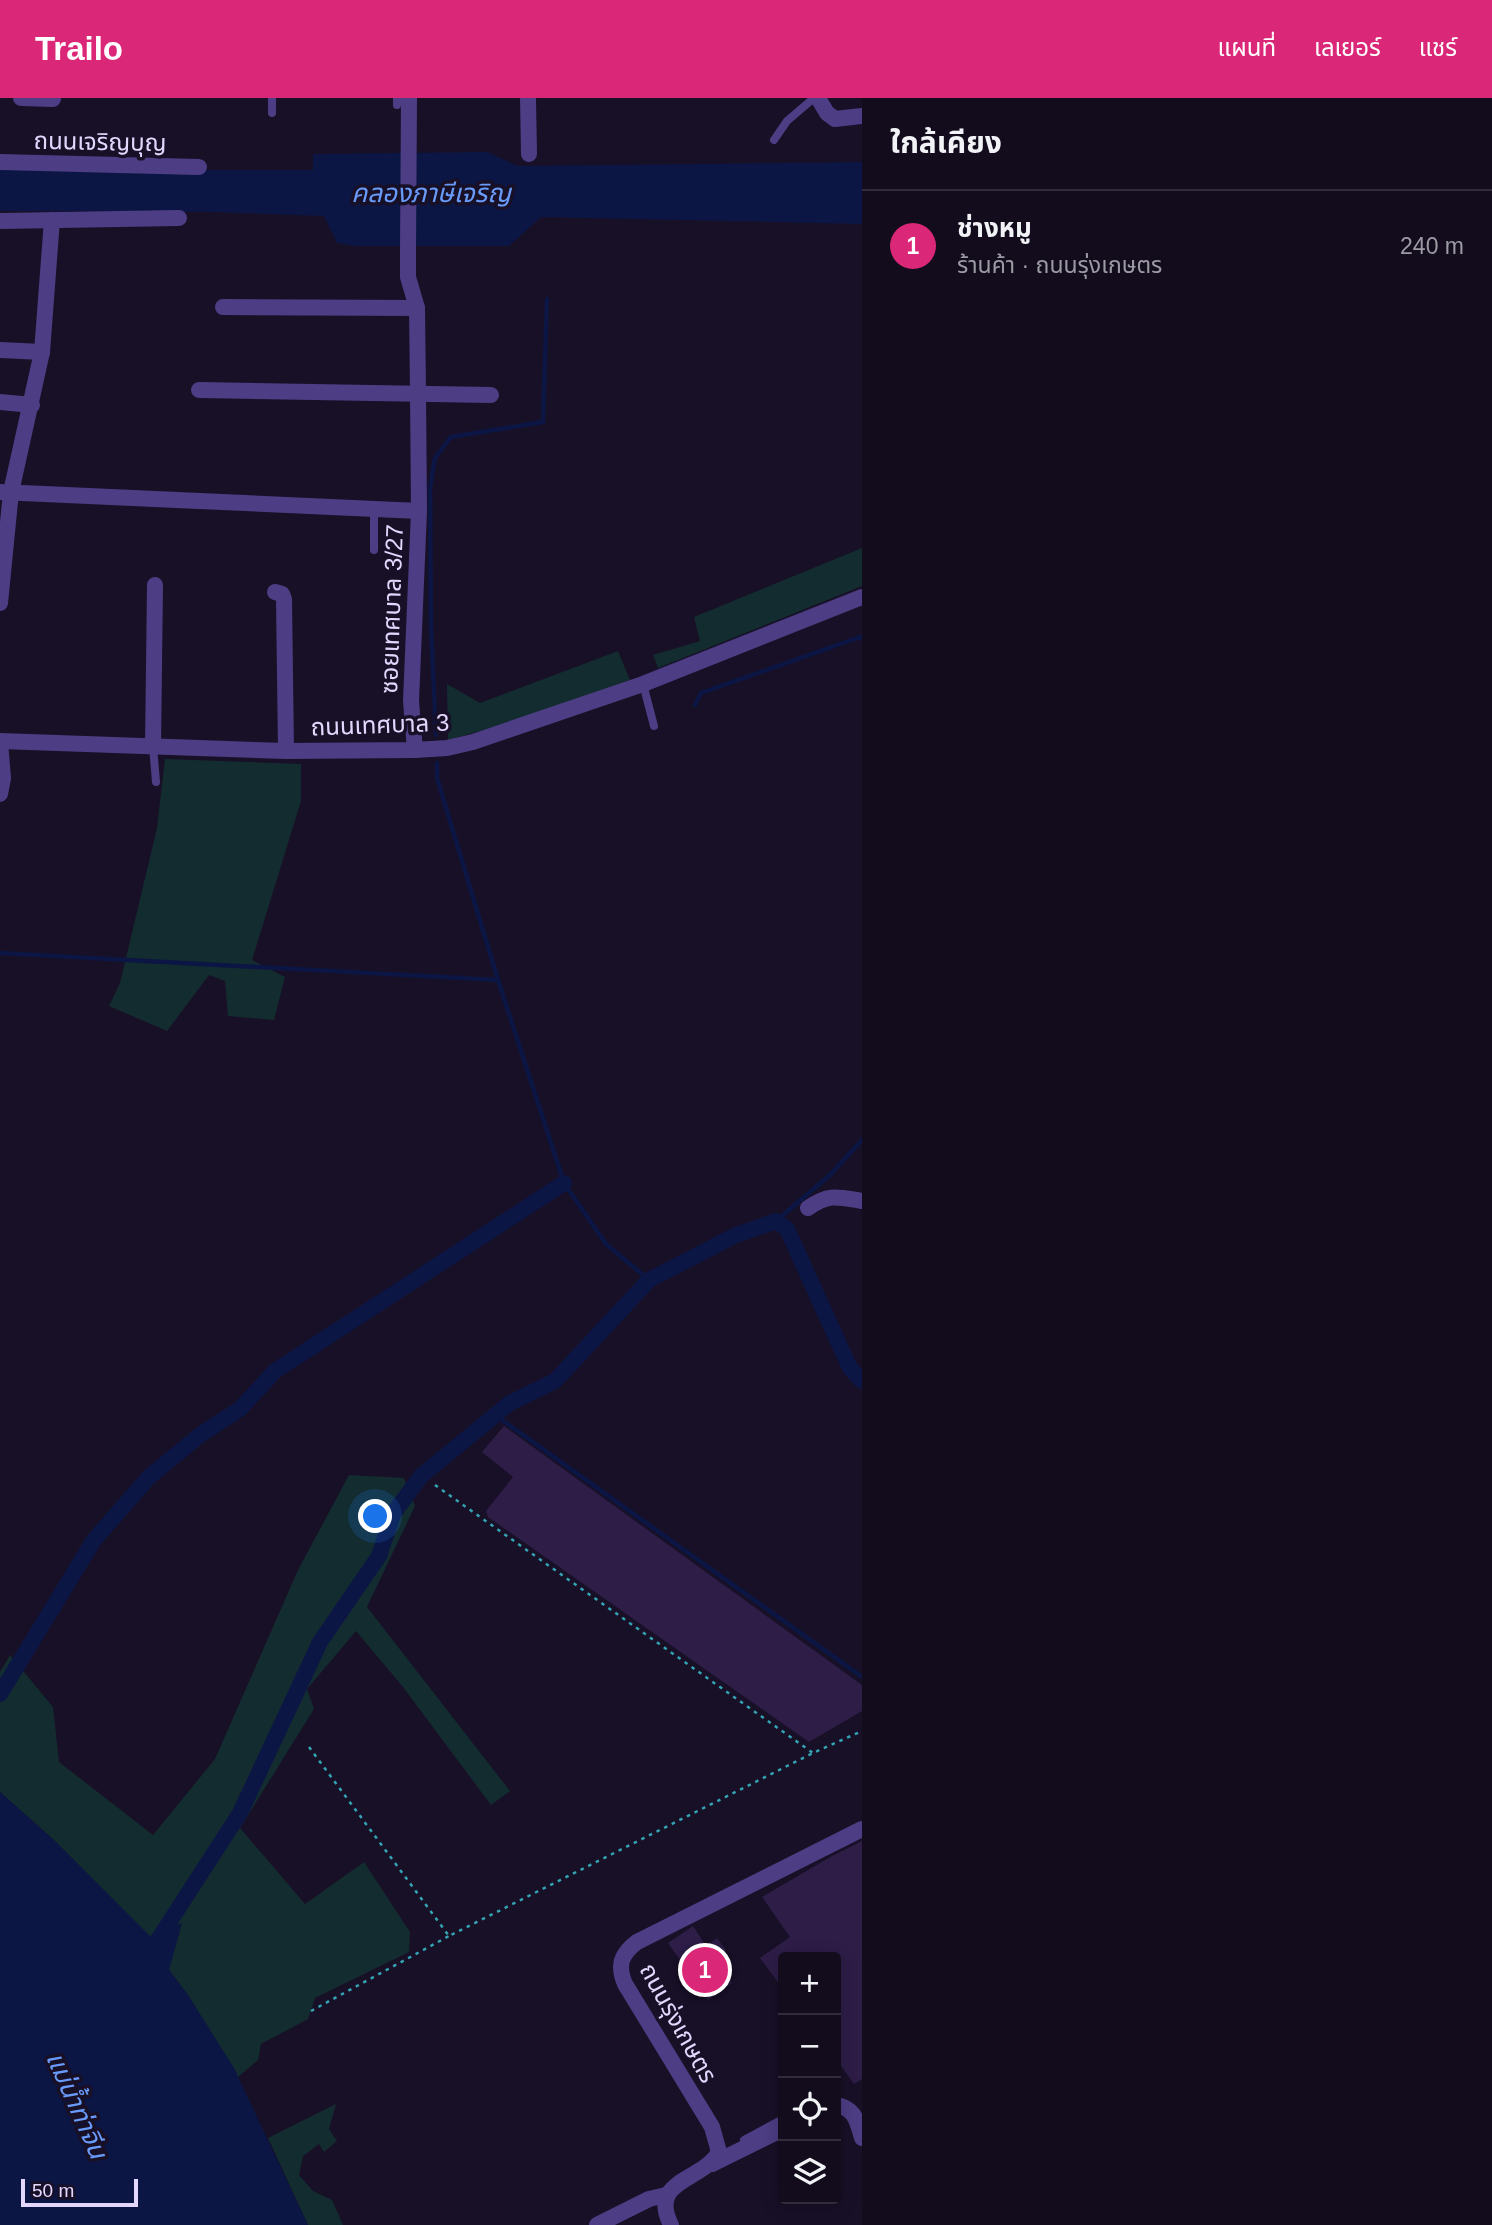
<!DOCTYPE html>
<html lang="th">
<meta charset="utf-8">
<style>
body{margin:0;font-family:Arial,"Noto Sans Thai",sans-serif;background:#1b1526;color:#f1f3f6}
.controls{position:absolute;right:21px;bottom:21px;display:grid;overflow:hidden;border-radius:7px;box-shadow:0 4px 18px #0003}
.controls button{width:63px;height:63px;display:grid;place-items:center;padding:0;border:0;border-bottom:2px solid #312c3b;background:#120c1d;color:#f1f3f6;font:35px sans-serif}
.scale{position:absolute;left:21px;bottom:18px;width:117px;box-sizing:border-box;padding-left:7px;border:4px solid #e3d7fe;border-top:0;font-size:19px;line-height:24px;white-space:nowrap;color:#e3d7fe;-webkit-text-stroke:5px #181027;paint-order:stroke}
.you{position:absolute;left:376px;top:1419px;width:24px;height:24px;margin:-18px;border:5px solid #fff;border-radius:50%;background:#1a73e8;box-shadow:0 0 0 10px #1a73e833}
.badge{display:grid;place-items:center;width:46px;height:46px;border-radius:50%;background:#db2777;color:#fff;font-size:23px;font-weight:700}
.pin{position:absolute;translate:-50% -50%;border:4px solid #fff;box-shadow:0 2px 7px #0006}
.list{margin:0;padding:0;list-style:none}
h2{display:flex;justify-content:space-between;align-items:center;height:91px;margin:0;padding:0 28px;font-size:30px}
h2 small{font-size:23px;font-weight:400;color:#9c9ba4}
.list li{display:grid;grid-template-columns:46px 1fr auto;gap:21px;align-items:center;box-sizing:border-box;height:112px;padding:0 28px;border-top:2px solid #312c3b}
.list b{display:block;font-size:26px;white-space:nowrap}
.list p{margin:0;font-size:23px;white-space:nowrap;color:#9c9ba4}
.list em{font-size:23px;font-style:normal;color:#9c9ba4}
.icon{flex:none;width:38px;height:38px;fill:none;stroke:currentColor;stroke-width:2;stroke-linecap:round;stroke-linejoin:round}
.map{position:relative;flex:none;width:862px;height:2127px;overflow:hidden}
header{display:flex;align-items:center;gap:42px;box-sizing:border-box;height:98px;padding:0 35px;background:#db2777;color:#fff}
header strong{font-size:33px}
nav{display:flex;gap:38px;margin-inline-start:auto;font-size:24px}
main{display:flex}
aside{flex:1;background:#120c1d}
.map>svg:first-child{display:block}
.green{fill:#132c30}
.water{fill:#0c1644}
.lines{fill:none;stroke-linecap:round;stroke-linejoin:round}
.stream{stroke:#0c1644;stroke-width:4.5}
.canal{stroke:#0c1644;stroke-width:16}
.building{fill:#2d1d47}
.path{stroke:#34a4b5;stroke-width:2.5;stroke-dasharray:3.5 5;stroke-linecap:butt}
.service{stroke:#4d3d84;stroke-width:8}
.minor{stroke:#4d3d84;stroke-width:16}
.labels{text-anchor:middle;stroke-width:7;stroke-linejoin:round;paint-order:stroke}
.street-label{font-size:24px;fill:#e3d7fe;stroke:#181027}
.water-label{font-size:26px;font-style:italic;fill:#699bfa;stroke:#181027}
</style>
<header>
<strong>Trailo</strong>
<nav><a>แผนที่</a><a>เลเยอร์</a><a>แชร์</a></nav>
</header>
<main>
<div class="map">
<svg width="862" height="2127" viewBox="0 0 862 2127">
<rect width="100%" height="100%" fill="#181027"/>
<!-- green -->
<g class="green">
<path d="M862 450V488L658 570 653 557 700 543 694 519Z"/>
<path d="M618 553 630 582 505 626 448 642 447 586 480 605Z"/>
<path d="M165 661 301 666V703L252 862 285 879 274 922 228 918 225 883 209 877 167 933 109 908 120 885 157 730Z"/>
<path d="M349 1377 404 1380 415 1408 367 1509 510 1693 491 1707 403 1589 356 1533 307 1591 314 1611 240 1730 305 1806 364 1764 410 1834 409 1854 315 1900 308 1921 261 1946 258 1962 238 1979 188 1897 169 1872 170 1830 151 1840 56 1744 0 1694V1574L10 1557 53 1609 59 1664 153 1737 215 1661 298 1472Z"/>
<path d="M336 2006 329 2031 337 2043 324 2054 319 2046 303 2058 299 2077 313 2093 332 2102 343 2127H308L268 2040Z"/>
</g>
<!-- water -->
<g class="water">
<path d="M487 54 518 68 862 64V126L541 119 509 148H356L337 145 324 118 211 114 0 113V72H313V56Z"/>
<path d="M0 1694 56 1744 151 1839 182 1825 169 1872 188 1897 234 1970 308 2127H0Z"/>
</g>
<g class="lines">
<!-- stream -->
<g class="stream">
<path d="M695 607 701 595 860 539 862 541"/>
<path d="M436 637 431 528 430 390 435 360 451 339 543 324 547 201"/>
<path d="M437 665V680L498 882 564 1085 606 1146 649 1182"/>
<path d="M0 855 498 882"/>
<path d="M776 1123 830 1077 862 1042"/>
<path d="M495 1317 862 1579"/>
</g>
<!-- canal -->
<g class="canal">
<path d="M0 1596 94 1442 149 1379 200 1337 240 1311 275 1273 564 1085"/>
<path d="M152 1851 240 1715 320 1544 379 1458 393 1416 421 1378 510 1305 555 1283 649 1182 736 1137 776 1123 787 1131 850 1270 862 1283"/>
</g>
</g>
<!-- building -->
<g class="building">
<path d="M504 1328 862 1587V1613L809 1644 488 1419 486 1413 513 1379 482 1354Z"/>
<path d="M862 1743V1981L854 1986 836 1961V1859H783V1891L760 1860 790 1839 762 1799 832 1758Z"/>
<path d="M693 1828 706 1848 717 1840 726 1852 715 1860 732 1885 708 1902 668 1845Z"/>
</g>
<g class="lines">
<!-- path -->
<g class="path">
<path d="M435 1387 813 1655"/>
<path d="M309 1649 449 1838 813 1655 862 1633"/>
<path d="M311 1913 449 1838"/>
</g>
<!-- service -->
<g class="service">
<path d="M272 0V15"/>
<path d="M397 0V7"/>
<path d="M774 42 787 23 814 0"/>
<path d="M374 452V411"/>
<path d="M643 586 654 628"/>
<path d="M153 648 156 684"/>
<path d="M744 2042 783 2021"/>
</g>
<!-- minor -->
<g class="minor">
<path d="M21 0 53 1"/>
<path d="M409 0 408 153V179L417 210 418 294 419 413 411 603 415 652"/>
<path d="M528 0 529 56"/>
<path d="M818 0 827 15 835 21 862 18"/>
<path d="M0 64 199 69"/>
<path d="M0 123 179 120"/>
<path d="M223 209 417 210"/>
<path d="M0 252 42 254"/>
<path d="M199 292 491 297"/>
<path d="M0 304 32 307"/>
<path d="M0 394 419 413"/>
<path d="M275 494 282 496 284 501 286 653"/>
<path d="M0 505 11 394 42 254 52 122"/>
<path d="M0 643 286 653 415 652 447 650 473 644 643 586 862 499"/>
<path d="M0 644 3 680 0 696"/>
<path d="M153 648 155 487"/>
<path d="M808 1110C829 1095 838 1099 862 1103"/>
<path d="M836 2007C855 2010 857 2023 862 2040"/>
<path d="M712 2066 783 2031"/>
<path d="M597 2127 649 2101 666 2097"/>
<path d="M671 2127C648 2081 702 2084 719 2054L712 2029 625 1886C617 1867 621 1856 637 1844L862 1731"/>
</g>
</g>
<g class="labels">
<!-- street labels -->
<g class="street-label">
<text transform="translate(100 44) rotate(1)" y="8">ถนนเจริญบุญ</text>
<text transform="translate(392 511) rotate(-88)" y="8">ซอยเทศบาล 3/27</text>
<text transform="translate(380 627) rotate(-2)" y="8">ถนนเทศบาล 3</text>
<text transform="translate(678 1925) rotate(61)" y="8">ถนนรุ่งเกษตร</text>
</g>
<!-- water labels -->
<g class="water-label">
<text x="431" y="104">คลองภาษีเจริญ</text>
<text transform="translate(77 2007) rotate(66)" y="9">แม่น้ำท่าจีน</text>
</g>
</g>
</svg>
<div class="controls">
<button>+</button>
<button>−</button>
<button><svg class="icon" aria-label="locate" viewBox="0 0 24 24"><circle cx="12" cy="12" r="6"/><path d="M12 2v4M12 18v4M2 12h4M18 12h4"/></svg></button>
<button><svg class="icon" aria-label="layers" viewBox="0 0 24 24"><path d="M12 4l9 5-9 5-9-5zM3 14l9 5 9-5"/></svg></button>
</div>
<div class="scale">50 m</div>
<div class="you"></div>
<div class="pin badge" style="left:705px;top:1872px">1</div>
</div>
<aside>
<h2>ใกล้เคียง<small></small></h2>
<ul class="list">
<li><span class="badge">1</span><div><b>ช่างหมู</b><p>ร้านค้า · ถนนรุ่งเกษตร</p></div><em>240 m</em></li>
</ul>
</aside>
</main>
